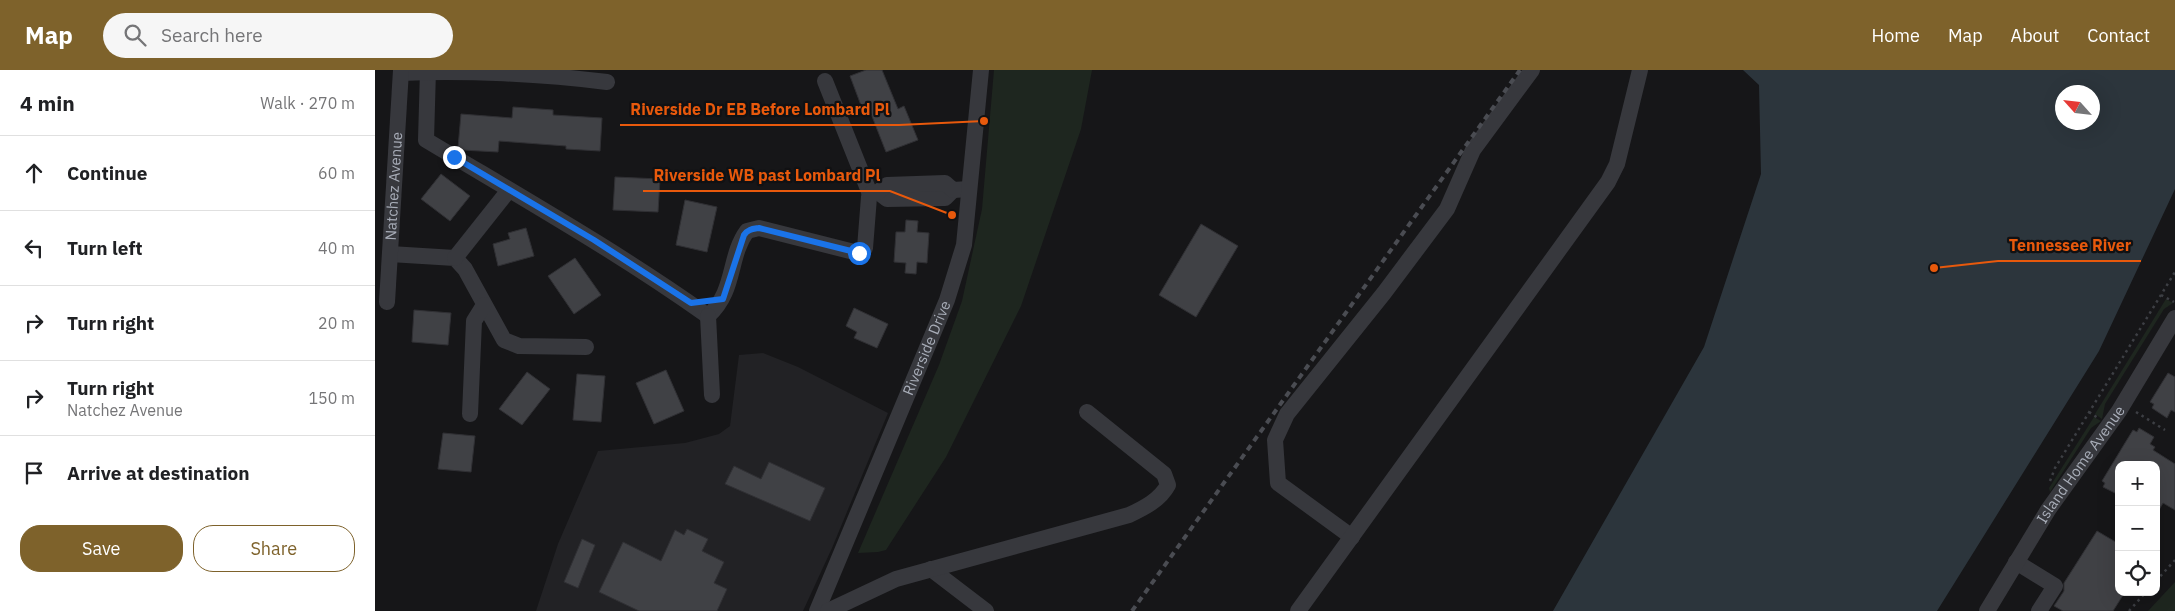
<!DOCTYPE html>
<meta charset="utf-8">
<style>
body{margin:0;font-family:"IBM Plex Sans",sans-serif;background:#f6f6f6;color:#202124}
.controls{position:absolute;right:15px;bottom:15px;display:grid;overflow:hidden;border-radius:10px;box-shadow:0 5px 20px #0002}
.controls button{width:45px;height:45px;display:grid;place-items:center;padding:0;border:0;border-bottom:1px solid #e0e0e0;background:#fff;color:#202124;font:25px sans-serif}
.compass{position:absolute;left:1680px;top:15px;width:45px;height:45px;border-radius:50%;background:#fff;box-shadow:0 5px 20px #0002;rotate:297deg}
.stop{position:absolute;width:15px;height:15px;margin:-11px;border:4px solid #1a73e8;border-radius:50%;background:#fff}
.stop.end{background:#1a73e8;border-color:#fff;box-shadow:0 1px 5px #0008}
.list{margin:0;padding:0;list-style:none}
h2{display:flex;justify-content:space-between;align-items:center;height:65px;margin:0;padding:0 20px;font-size:21px}
h2 small{font-size:16px;font-weight:400;color:#757577}
.list li{display:grid;grid-template-columns:32px 1fr auto;gap:15px;align-items:center;box-sizing:border-box;height:75px;padding:0 20px;border-top:1px solid #e0e0e0}
.list b{display:block;font-size:19px;white-space:nowrap}
.list p{margin:0;font-size:16px;white-space:nowrap;color:#757577}
.list em{font-size:16px;font-style:normal;color:#757577}
.actions{display:flex;gap:10px;padding:15px 20px}
.actions a{flex:1;padding:11px 0;border:1px solid #7e622b;border-radius:20px;text-align:center;font-size:18px;color:#7e622b}
.actions .main{background:#7e622b;color:#fff}
.icon{flex:none;width:28px;height:28px;fill:none;stroke:currentColor;stroke-width:2;stroke-linecap:round;stroke-linejoin:round}
.map{position:relative;flex:none;width:1800px;height:541px;overflow:hidden}
header{display:flex;align-items:center;gap:30px;box-sizing:border-box;height:70px;padding:0 25px;background:#7e622b;color:#fff}
header strong{font-size:24px}
nav{display:flex;gap:28px;margin-inline-start:auto;font-size:18px}
.search{width:350px;height:45px;background:#f6f6f6;display:flex;align-items:center;gap:12px;box-sizing:border-box;padding:0 18px;border-radius:28px;color:#757577;font-size:19px}
main{display:flex}
aside{flex:1;background:#fff}
.map>svg:first-child{display:block}
.built{fill:#222225}
.green{fill:#1e261f}
.water{fill:#2c353c;fill-rule:evenodd}
.building{fill:#404145;stroke:#303034}
.lines{fill:none;stroke-linecap:round;stroke-linejoin:round}
.path{stroke:#3d3f44;stroke-width:2.5;stroke-dasharray:2.5 4;stroke-linecap:butt}
.minor{stroke:#37383d;stroke-width:16}
.rail{stroke:#4a4c52;stroke-width:4;stroke-dasharray:6 5;stroke-linecap:butt}
.route{stroke:#1a73e8;stroke-width:6}
.labels{text-anchor:middle;stroke-width:4.5;stroke-linejoin:round;paint-order:stroke}
.street-label{font-size:15px;fill:#a8adb8;stroke:#111113}
.leader{fill:none;stroke:#e8590c;stroke-width:2}
.callout-dot{fill:#e8590c;stroke:#111113;stroke-width:2}
.callout-label{font-size:16px;text-anchor:middle;font-weight:bold;fill:#e8590c;stroke:#111113;stroke-width:4.5;stroke-linejoin:round;paint-order:stroke}
</style>
<header>
<strong>Map</strong>
<div class="search"><svg class="icon" aria-label="search" viewBox="0 0 24 24"><circle cx="10" cy="10" r="6"/><path d="M15 15l6 6"/></svg>Search here</div>
<nav><a>Home</a><a>Map</a><a>About</a><a>Contact</a></nav>
</header>
<main>
<aside>
<h2>4 min<small>Walk · 270 m</small></h2>
<ul class="list">
<li><svg class="icon" aria-label="ahead" viewBox="0 0 24 24"><path d="M12 20V5M6 11l6-6 6 6"/></svg><div><b>Continue</b></div><em>60 m</em></li>
<li><svg class="icon" aria-label="left" viewBox="0 0 24 24"><path d="M17 20v-9H6M10 6l-5 5 5 5"/></svg><div><b>Turn left</b></div><em>40 m</em></li>
<li><svg class="icon" aria-label="right" viewBox="0 0 24 24"><path d="M7 20v-9h11M14 6l5 5-5 5"/></svg><div><b>Turn right</b></div><em>20 m</em></li>
<li><svg class="icon" aria-label="right" viewBox="0 0 24 24"><path d="M7 20v-9h11M14 6l5 5-5 5"/></svg><div><b>Turn right</b><p>Natchez Avenue</p></div><em>150 m</em></li>
<li><svg class="icon" aria-label="arrive" viewBox="0 0 24 24"><path d="M6 21V4h12l-3 4 3 4H6"/></svg><div><b>Arrive at destination</b></div></li>
</ul>
<div class="actions"><a class="main">Save</a><a>Share</a></div>
</aside>
<div class="map">
<svg width="1800" height="541" viewBox="0 0 1800 541">
<rect width="100%" height="100%" fill="#161618"/>
<!-- built -->
<path class="built" d="M388 283 423 297 513 343 457 478 428 541H161L183 474 223 381 310 373 344 364 355 356 364 285Z"/>
<!-- green -->
<g class="green">
<path d="M619 0H717L706 59 646 236 571 387 511 480 503 482 483 483 564 295 587 231 607 139Z"/>
<path d="M1791 229 1798 233 1789 239 1730 334 1727 349 1720 344Z"/>
<path d="M1719 347 1726 351 1716 358 1675 422 1674 418Z"/>
<path d="M1800 512V541H1773Z"/>
</g>
<!-- water -->
<path class="water" d="M1368 0H1800V119L1724 281 1562 541H1178L1329 277 1386 104 1384 15ZM1688 22H1718V52H1688Z"/>
<!-- building -->
<g class="building">
<path d="M491 0H507L523 39 529 36 543 70 511 82 493 36 487 38 475 6Z"/>
<path d="M138 37 178 40V45L227 48 225 81 191 79V76L124 71 123 82 87 80 83 78 86 44 137 48Z"/>
<path d="M66 104 95 126 75 151 46 129Z"/>
<path d="M240 107 285 109 283 142 238 140Z"/>
<path d="M310 130 342 137 332 182 301 175Z"/>
<path d="M531 150 543 151 542 162 554 163 552 193 542 192 541 204 530 203 531 193 519 192 521 162H530Z"/>
<path d="M826 154 863 176 821 247 784 225Z"/>
<path d="M151 158 159 186 123 196 118 174 135 169 133 163Z"/>
<path d="M200 188 226 225 199 244 173 206Z"/>
<path d="M479 238 513 254 502 278 479 268 482 262 471 256Z"/>
<path d="M39 240 76 243 73 275 37 272Z"/>
<path d="M291 300 309 341 279 354 261 313Z"/>
<path d="M152 302 175 319 147 355 124 339Z"/>
<path d="M1793 303 1800 307V342L1796 340 1792 348 1777 338 1779 334 1775 332Z"/>
<path d="M202 304 230 306 226 352 198 350Z"/>
<path d="M1764 358 1779 367 1775 374 1780 377 1778 380 1800 394V440L1788 433 1781 445V395H1744V425L1728 417 1730 413 1727 411 1750 373 1758 360 1762 362Z"/>
<path d="M68 363 100 366 96 402 63 399Z"/>
<path d="M394 392 450 418 435 451 350 414 359 396 386 409Z"/>
<path d="M312 459 333 469 327 481 349 492 339 513 352 519 342 541H264L224 522 248 472 286 491 300 460 309 465Z"/>
<path d="M1722 461 1744 474V522H1750L1738 541H1688L1679 536 1689 521V513Z"/>
<path d="M207 469 220 475 203 518 189 512Z"/>
</g>
<g class="lines">
<!-- path -->
<g class="path">
<path d="M1786 225 1799 232"/>
<path d="M1714 342 1723 348"/>
<path d="M1761 342 1790 360"/>
<path d="M1675 411 1680 398 1800 202"/>
<path d="M1781 511 1800 490"/>
<path d="M1754 541 1771 522"/>
</g>
<!-- minor -->
<g class="minor">
<path d="M53 0 51 70C146 127 243 182 333 246"/>
<path d="M26 3C90 0 167 4 232 12"/>
<path d="M450 11 495 124"/>
<path d="M503 122 512 129 570 128 578 120"/>
<path d="M15 184 80 188 90 199 129 270 144 276 211 277"/>
<path d="M80 188 134 120"/>
<path id="s1" d="M12 232 26 0"/>
<path d="M333 246C361 221 353 187 372 161L384 158 483 183 490 178 494 127 497 123 503 122 512 115 570 113 578 120 594 119"/>
<path d="M333 246 337 325"/>
<path d="M95 344 99 251 109 235"/>
<path d="M977 467 903 413 900 370 912 344 1009 223 1072 139 1098 80 1157 0"/>
<path d="M1641 492 1680 516 1664 541"/>
<path d="M556 499 611 541"/>
<path id="s2" d="M442 541 572 230 589 175 606 0"/>
<path d="M453 541 521 509 754 445C769 438 785 430 793 415L789 404 712 342"/>
<path d="M923 541 1233 112 1242 94 1265 0"/>
<path id="s3" d="M1612 541 1673 440 1744 341 1800 248"/>
</g>
<!-- rail -->
<path class="rail" d="M757 541 1145 0"/>
</g>
<g class="lines">
<!-- route -->
<path class="route" d="M79 87 219 170 316 233 348 229 369 165C373 159 378 159 384 158L484 183"/>
</g>
<g class="labels">
<!-- street labels -->
<g class="street-label">
<text dy="5" stroke="none"><textPath href="#s1" startOffset="116">Natchez Avenue</textPath></text>
<text dy="5" stroke="none"><textPath href="#s2" startOffset="285">Riverside Drive</textPath></text>
<text dy="5" stroke="none"><textPath href="#s3" startOffset="174">Island Home Avenue</textPath></text>
</g>
</g>
<!-- callouts -->
<path class="leader" d="M609 51L524 55H245M577 145L515 121H268M1559 198L1623 191H1766"/>
<g class="callout-dot">
<circle cx="609" cy="51" r="5"/>
<circle cx="577" cy="145" r="5"/>
<circle cx="1559" cy="198" r="5"/>
</g>
<g class="callout-label">
<text x="385" y="45">Riverside Dr EB Before Lombard Pl</text>
<text x="392" y="111">Riverside WB past Lombard Pl</text>
<text x="1695" y="181">Tennessee River</text>
</g>
</svg>
<div class="controls">
<button>+</button>
<button>−</button>
<button><svg class="icon" aria-label="locate" viewBox="0 0 24 24"><circle cx="12" cy="12" r="6"/><path d="M12 2v4M12 18v4M2 12h4M18 12h4"/></svg></button>
</div>
<svg class="compass" viewBox="-18 -18 36 36"><path d="M0-13l5 13h-10z" fill="#e53935"/><path d="M0 13l5-13h-10z" fill="#757577"/></svg>
<div class="stop" style="left:484px;top:183px"></div>
<div class="stop end" style="left:79px;top:87px"></div>
</div>
</main>
